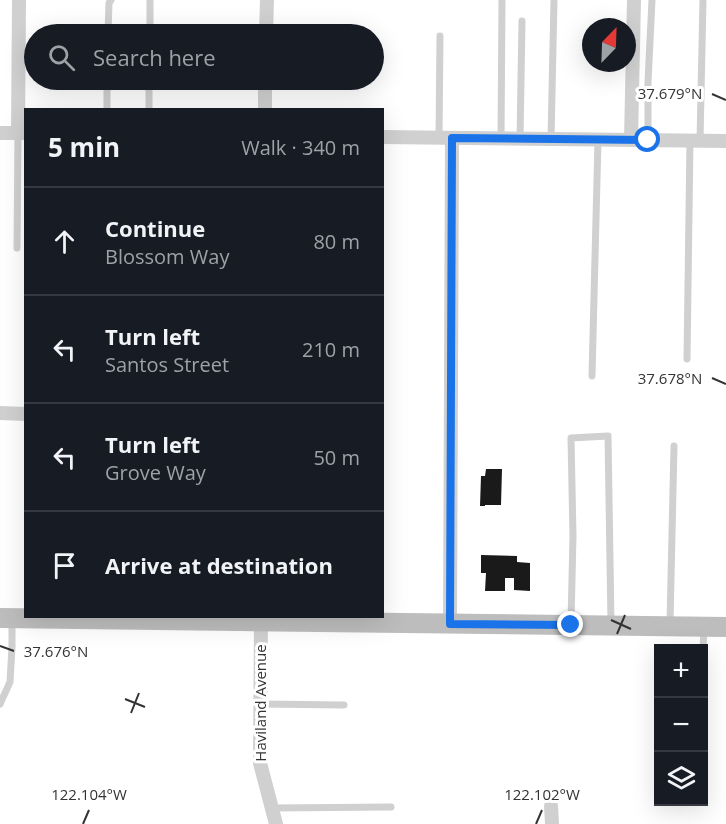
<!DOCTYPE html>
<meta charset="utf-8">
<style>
body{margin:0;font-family:"Open Sans",sans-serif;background:#20242c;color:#f1f3f6}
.controls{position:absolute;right:18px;bottom:18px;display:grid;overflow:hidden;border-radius:0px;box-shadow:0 6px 24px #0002}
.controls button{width:54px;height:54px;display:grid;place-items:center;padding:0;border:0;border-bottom:2px solid #363941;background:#171b24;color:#f1f3f6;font:30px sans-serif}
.compass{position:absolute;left:582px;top:18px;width:54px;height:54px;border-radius:50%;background:#171b24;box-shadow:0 6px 24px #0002;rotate:23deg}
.stop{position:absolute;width:18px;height:18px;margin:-14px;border:4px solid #1a73e8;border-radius:50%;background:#fff}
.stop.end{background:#1a73e8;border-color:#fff;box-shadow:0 2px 6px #0008}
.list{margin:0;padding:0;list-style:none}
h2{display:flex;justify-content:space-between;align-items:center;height:78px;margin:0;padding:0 24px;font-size:26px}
h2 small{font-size:20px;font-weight:400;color:#9ea1a6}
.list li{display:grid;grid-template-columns:39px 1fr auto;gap:18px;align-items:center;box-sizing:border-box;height:108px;padding:0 24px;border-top:2px solid #363941}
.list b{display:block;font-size:22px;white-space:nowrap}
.list p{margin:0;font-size:20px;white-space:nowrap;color:#9ea1a6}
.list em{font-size:20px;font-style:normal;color:#9ea1a6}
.icon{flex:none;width:33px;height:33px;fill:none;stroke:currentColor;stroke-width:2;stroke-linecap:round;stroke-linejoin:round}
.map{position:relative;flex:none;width:726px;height:824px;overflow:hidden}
.search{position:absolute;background:#171b24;box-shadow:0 6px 24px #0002;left:24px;top:24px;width:360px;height:66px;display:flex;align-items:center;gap:15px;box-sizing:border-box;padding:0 21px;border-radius:33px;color:#9ea1a6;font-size:22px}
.panel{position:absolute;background:#171b24;box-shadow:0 6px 24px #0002;left:24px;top:108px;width:360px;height:510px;border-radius:0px}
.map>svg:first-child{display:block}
.building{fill:#1a1a1a}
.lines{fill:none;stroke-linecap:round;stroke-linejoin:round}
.lane{stroke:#d0d0d0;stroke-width:7}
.street{stroke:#d0d0d0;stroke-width:14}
.secondary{stroke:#bdbdbd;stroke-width:20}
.route{stroke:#1a73e8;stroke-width:8}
.ticks{fill:none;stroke:#333;stroke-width:2}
.labels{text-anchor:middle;stroke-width:6;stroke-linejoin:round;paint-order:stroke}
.street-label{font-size:15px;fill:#333;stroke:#fff}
.ticks-label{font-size:15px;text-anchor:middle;fill:#333;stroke:#fff;stroke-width:6;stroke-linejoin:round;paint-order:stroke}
</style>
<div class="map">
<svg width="726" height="824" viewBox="0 0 726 824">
<rect width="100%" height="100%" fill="#fff"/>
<!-- building -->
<g class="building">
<path d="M486 469H502L501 505H485V506H480L481 476H485Z"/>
<path d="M481 555 517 556V562L530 563V591L514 590V578H505V591H485L486 573H481Z"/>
</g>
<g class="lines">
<!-- lane -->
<g class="lane">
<path d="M108 34 109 3 111 0"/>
<path d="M150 34V0"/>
<path d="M107 110V80"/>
<path d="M149 110V80"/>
<path d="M439 138 440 36"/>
<path d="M501 139 502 0"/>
<path d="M520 139 522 21"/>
<path d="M551 139 554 0"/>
<path d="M648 140V82L652 0"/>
<path d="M700 141 703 0"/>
<path d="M17 248 18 133"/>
<path d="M687 359 690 141"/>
<path d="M592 376 598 140"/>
<path d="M571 622 573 536 571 438 608 436 611 623"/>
<path d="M670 623 674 446"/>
<path d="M703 648 704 629"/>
<path d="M0 704 10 682 12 647V619"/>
<path d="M260 704 344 705"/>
<path d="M272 808 391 807"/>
</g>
<!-- street -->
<g class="street">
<path d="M266 34 267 0"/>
<path d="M265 110V80"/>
<path d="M0 133H25"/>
<path d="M18 133 19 0"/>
<path d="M382 137 726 141"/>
<path d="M631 140 634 0"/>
<path d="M0 413 26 414"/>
<path d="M261 616 260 763 276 824"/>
<path d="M450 624 452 138"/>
<path d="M551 806 552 824"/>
</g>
<!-- secondary -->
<path class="secondary" d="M0 618C242 621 484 624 726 627"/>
</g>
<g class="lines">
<!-- route -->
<path class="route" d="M571 625 450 624 452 138 648 140"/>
</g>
<!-- ticks -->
<path class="ticks" d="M712 94 726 100M712 378 726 384M611 620 631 629M617 634 625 615M0 646 14 651M125 699 145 707M131 713 139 693M83 824 89 810M536 824 542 810"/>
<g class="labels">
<!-- street labels -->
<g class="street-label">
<text transform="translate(261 703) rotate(-90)" y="5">Haviland Avenue</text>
</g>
</g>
<g class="ticks-label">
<text x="670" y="99">37.679°N</text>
<text x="670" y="384">37.678°N</text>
<text x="56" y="657">37.676°N</text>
<text x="89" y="800">122.104°W</text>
<text x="542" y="800">122.102°W</text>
</g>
</svg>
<div class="controls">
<button>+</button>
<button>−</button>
<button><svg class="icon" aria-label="layers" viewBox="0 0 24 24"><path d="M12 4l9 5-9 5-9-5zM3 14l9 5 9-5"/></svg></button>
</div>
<svg class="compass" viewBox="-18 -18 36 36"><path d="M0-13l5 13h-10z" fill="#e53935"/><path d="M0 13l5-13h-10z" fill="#9ea1a6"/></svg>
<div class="stop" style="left:648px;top:140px"></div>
<div class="stop end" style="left:571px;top:625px"></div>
<div class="search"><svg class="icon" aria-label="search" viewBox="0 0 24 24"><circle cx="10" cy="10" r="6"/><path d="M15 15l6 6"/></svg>Search here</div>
<section class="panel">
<h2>5 min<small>Walk · 340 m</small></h2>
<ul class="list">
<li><svg class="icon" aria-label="ahead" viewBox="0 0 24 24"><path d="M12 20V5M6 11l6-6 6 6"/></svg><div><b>Continue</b><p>Blossom Way</p></div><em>80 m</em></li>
<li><svg class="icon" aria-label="left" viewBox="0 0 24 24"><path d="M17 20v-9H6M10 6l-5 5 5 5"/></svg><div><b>Turn left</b><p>Santos Street</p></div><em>210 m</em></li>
<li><svg class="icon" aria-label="left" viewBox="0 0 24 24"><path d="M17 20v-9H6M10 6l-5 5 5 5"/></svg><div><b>Turn left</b><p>Grove Way</p></div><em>50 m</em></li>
<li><svg class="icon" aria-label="arrive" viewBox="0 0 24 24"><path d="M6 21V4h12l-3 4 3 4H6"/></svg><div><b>Arrive at destination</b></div></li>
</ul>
</section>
</div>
